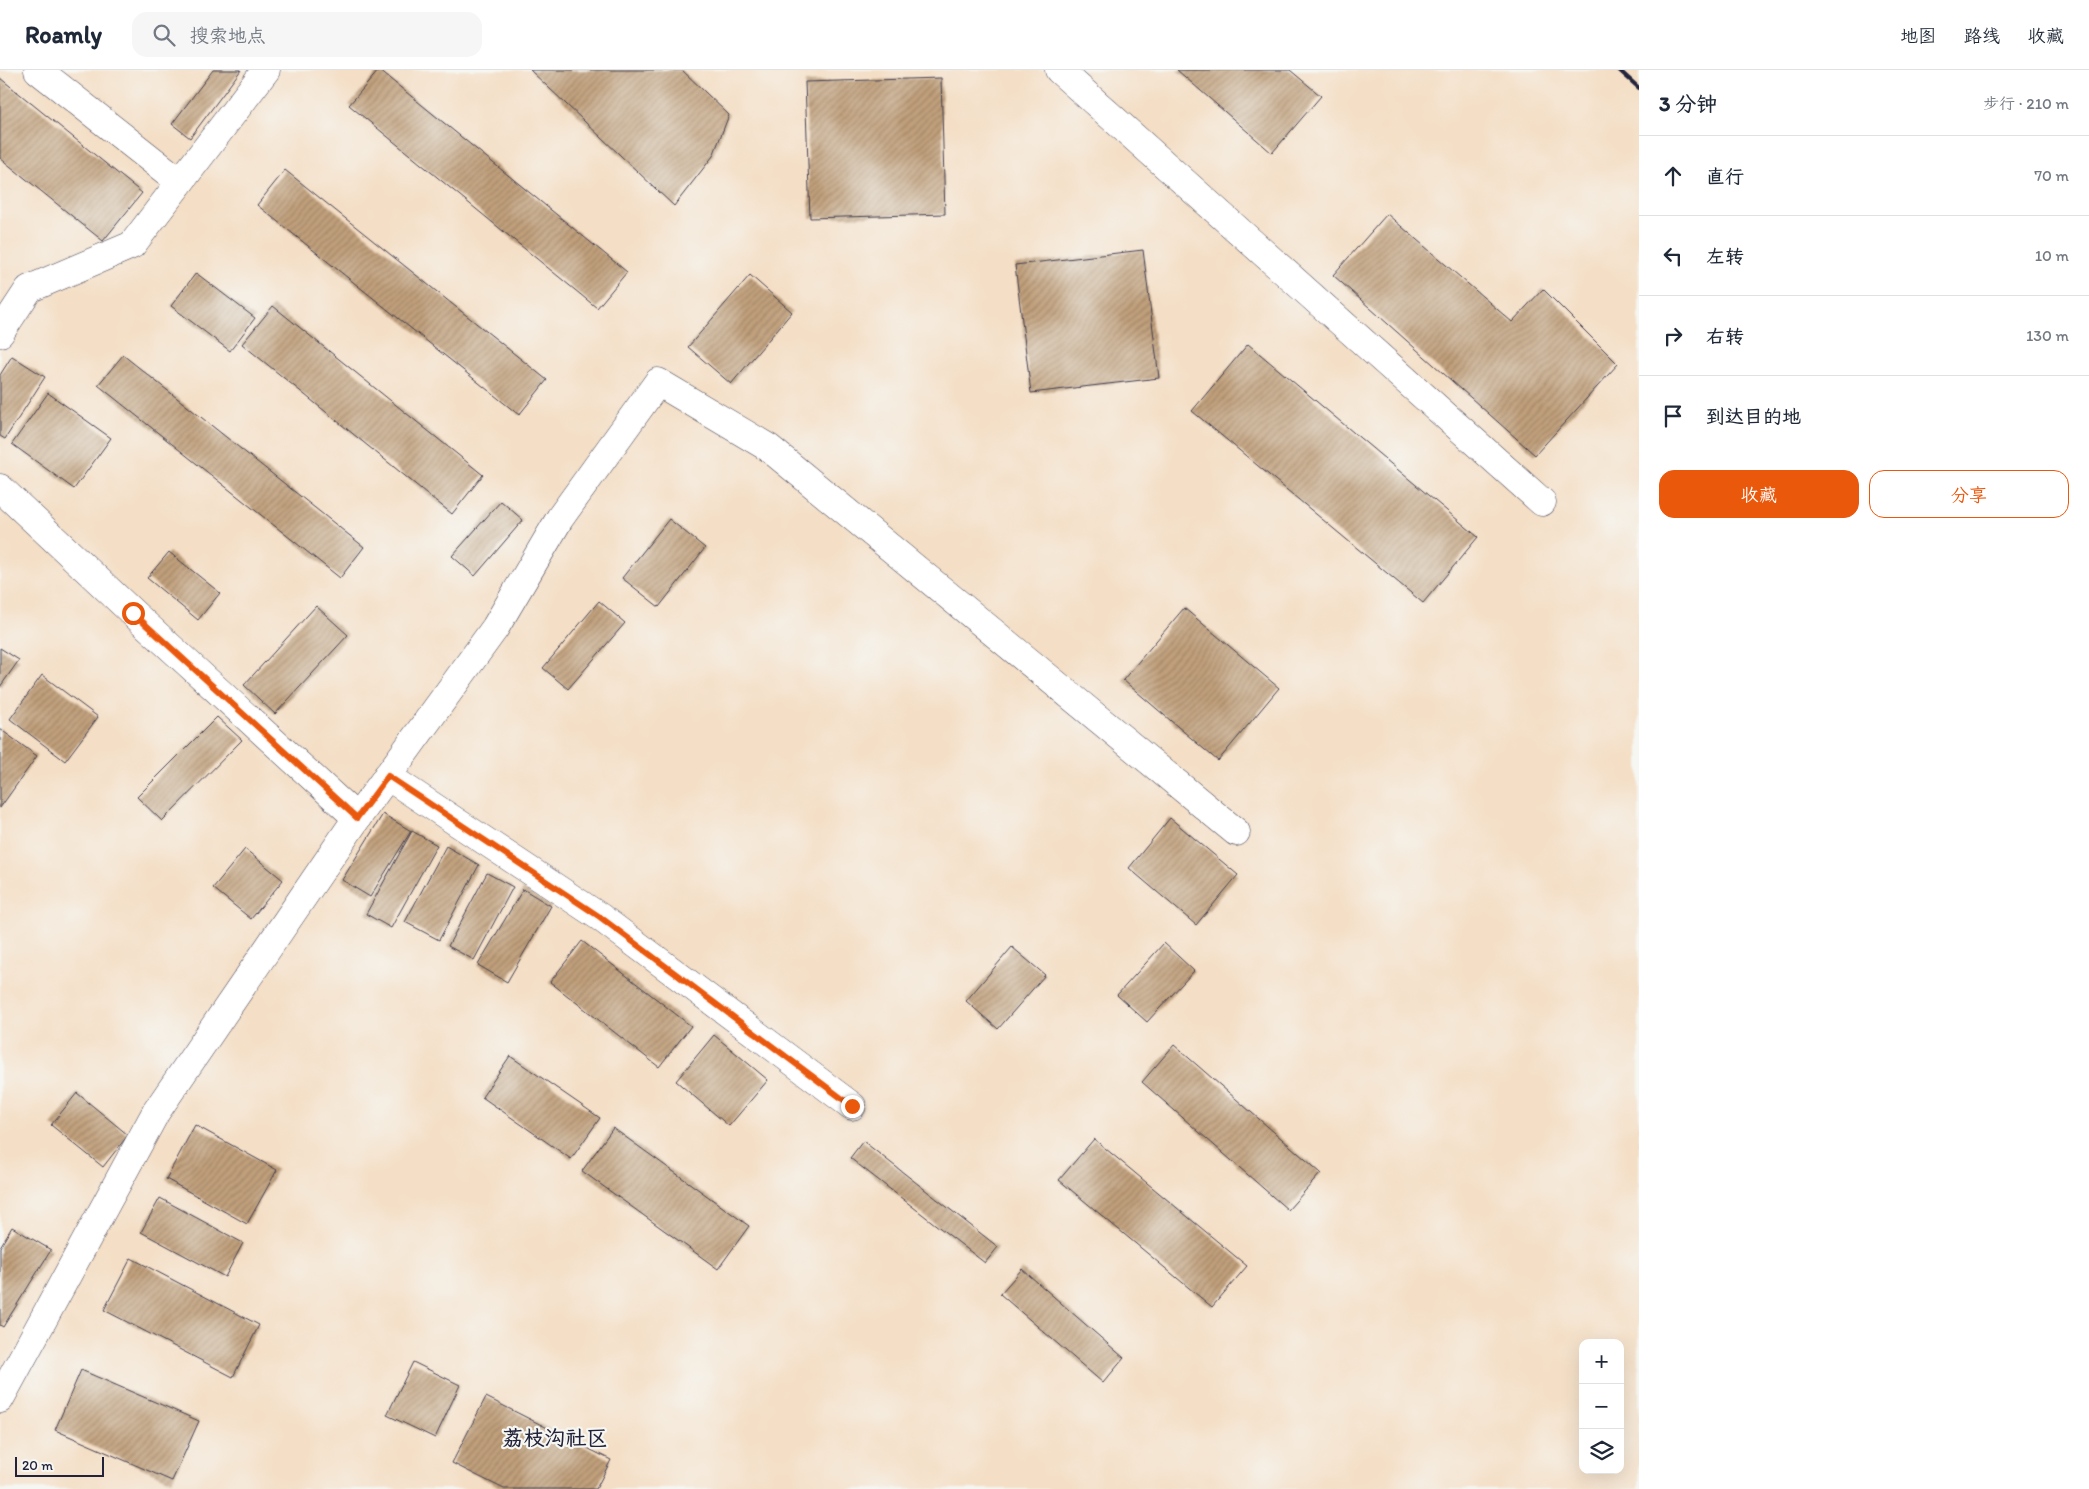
<!DOCTYPE html>
<html lang="zh">
<meta charset="utf-8">
<style>
body{margin:0;font-family:Itim,"LXGW WenKai TC",sans-serif;background:#f6f6f7;color:#1f2937}
.controls{position:absolute;right:15px;bottom:15px;display:grid;overflow:hidden;border-radius:10px;box-shadow:0 5px 20px #0002}
.controls button{width:45px;height:45px;display:grid;place-items:center;padding:0;border:0;border-bottom:1px solid #e0e1e3;background:#fff;color:#1f2937;font:25px sans-serif}
.scale{position:absolute;left:15px;bottom:12px;width:89px;box-sizing:border-box;padding-left:5px;border:2px solid #22223b;border-top:0;font-size:14px;line-height:18px;white-space:nowrap;color:#22223b;-webkit-text-stroke:4px #f6f6f2;paint-order:stroke}
.stop{position:absolute;width:15px;height:15px;margin:-11px;border:4px solid #ea580c;border-radius:50%;background:#fff}
.stop.end{background:#ea580c;border-color:#fff;box-shadow:0 1px 5px #0008}
.list{margin:0;padding:0;list-style:none}
h2{display:flex;justify-content:space-between;align-items:center;height:65px;margin:0;padding:0 20px;font-size:21px}
h2 small{font-size:16px;font-weight:400;color:#747a83}
.list li{display:grid;grid-template-columns:32px 1fr auto;gap:15px;align-items:center;box-sizing:border-box;height:80px;padding:0 20px;border-top:1px solid #e0e1e3}
.list b{display:block;font-size:19px;white-space:nowrap}
.list em{font-size:16px;font-style:normal;color:#747a83}
.actions{display:flex;gap:10px;padding:15px 20px}
.actions a{flex:1;padding:11px 0;border:1px solid #ea580c;border-radius:15px;text-align:center;font-size:18px;color:#ea580c}
.actions .main{background:#ea580c;color:#fff}
.icon{flex:none;width:28px;height:28px;fill:none;stroke:currentColor;stroke-width:2;stroke-linecap:round;stroke-linejoin:round}
.map{position:relative;flex:none;width:1639px;height:1419px;overflow:hidden}
header{display:flex;align-items:center;gap:30px;box-sizing:border-box;height:70px;padding:0 25px;background:#fff;border-bottom:1px solid #e0e1e3}
header strong{font-size:24px}
nav{display:flex;gap:28px;margin-inline-start:auto;font-size:18px}
.search{width:350px;height:45px;background:#f6f6f7;display:flex;align-items:center;gap:12px;box-sizing:border-box;padding:0 18px;border-radius:15px;color:#747a83;font-size:19px}
main{display:flex}
aside{flex:1;background:#fff}
.map>svg:first-child{display:block}
.building{fill:url(#building-hatch)}
.lines{fill:none;stroke-linecap:round;stroke-linejoin:round}
.minor-casing{stroke:#423e50;stroke-width:29}
.minor{stroke:#fff;stroke-width:28}
.rail{stroke:#22223b;stroke-width:4}
.route{stroke:#ea580c;stroke-width:6}
.labels{text-anchor:middle;stroke-width:4.5;stroke-linejoin:round;paint-order:stroke}
.quarter-label{font-size:21px;font-weight:bold;fill:#22223b;stroke:#f6f6f2}
</style>
<header>
<strong>Roamly</strong>
<div class="search"><svg class="icon" aria-label="search" viewBox="0 0 24 24"><circle cx="10" cy="10" r="6"/><path d="M15 15l6 6"/></svg>搜索地点</div>
<nav><a>地图</a><a>路线</a><a>收藏</a></nav>
</header>
<main>
<div class="map">
<svg width="1639" height="1419" viewBox="0 0 1639 1419">
<defs>
<pattern id="building-hatch" width="6" height="6" patternUnits="userSpaceOnUse" patternTransform="scale(1.25)"><rect width="6" height="6" fill="#c1a07b"/><path d="M-1 1l2-2M0 6l6-6M5 7l2-2" fill="none" stroke="#9c8266"/></pattern>
</defs>
<rect width="100%" height="100%" fill="#f6f6f2"/>
<filter id="ink" filterUnits="userSpaceOnUse"><feTurbulence type="fractalNoise" baseFrequency=".02" numOctaves="2"/><feDisplacementMap in="SourceGraphic" scale="10" xChannelSelector="R" yChannelSelector="G"/><feConvolveMatrix kernelMatrix="1 2 1 2 8 2 1 2 1" color-interpolation-filters="sRGB"/></filter>
<filter id="wash" filterUnits="userSpaceOnUse"><feTurbulence type="fractalNoise" baseFrequency=".0096" numOctaves="4" result="noise"/><feDisplacementMap in="SourceGraphic" scale="20" xChannelSelector="R" yChannelSelector="G"/><feGaussianBlur stdDeviation="1.12" result="paint"/><feColorMatrix in="noise" values="0 0 0 0 0 0 0 0 0 0 0 0 0 0 0 0 0 1.4 0 .05"/><feComposite in="paint" operator="in"/></filter>
<g filter="url(#wash)">
<rect width="100%" height="100%" fill="#f4dec5"/>
<g id="blocks">
<!-- building -->
<g class="building">
<path d="M213 0H241L190 68 172 54Z"/>
<path d="M379 0 627 202 597 238 349 35Z"/>
<path d="M530 0H682L729 45 713 86 674 136Z"/>
<path d="M1177 0H1290L1321 26 1272 83Z"/>
<path d="M0 8 142 123 103 171 0 88Z"/>
<path d="M941 8 945 144 810 148 805 12Z"/>
<path d="M285 100 547 310 519 345 257 135Z"/>
<path d="M1387 144 1512 252 1543 219 1618 294 1535 385 1333 205Z"/>
<path d="M1143 180 1159 308 1031 323 1015 195Z"/>
<path d="M196 203 255 248 230 281 171 236Z"/>
<path d="M750 205 792 242 731 314 688 277Z"/>
<path d="M273 236 483 405 452 444 242 274Z"/>
<path d="M1248 274 1478 467 1423 533 1192 341Z"/>
<path d="M123 285 364 477 340 508 98 315Z"/>
<path d="M12 286 45 307 5 369 0 366V305Z"/>
<path d="M48 323 111 368 74 419 12 374Z"/>
<path d="M501 431 523 450 475 506 452 486Z"/>
<path d="M669 449 705 478 659 537 622 508Z"/>
<path d="M169 482 220 523 198 550 147 508Z"/>
<path d="M599 531 625 553 568 619 543 598Z"/>
<path d="M316 536 348 565 275 644 244 615Z"/>
<path d="M1184 538 1279 618 1218 691 1123 610Z"/>
<path d="M0 578 19 590 0 617Z"/>
<path d="M42 605 98 647 65 691 10 649Z"/>
<path d="M217 647 242 670 162 751 137 727Z"/>
<path d="M0 659 37 686 0 738Z"/>
<path d="M383 744 411 761 370 827 342 810Z"/>
<path d="M1170 748 1238 805 1196 855 1129 798Z"/>
<path d="M412 761 437 775 391 858 366 844Z"/>
<path d="M446 776 479 795 439 870 405 852Z"/>
<path d="M245 779 283 810 251 849 213 818Z"/>
<path d="M487 803 513 817 474 890 448 876Z"/>
<path d="M523 819 551 836 507 912 478 895Z"/>
<path d="M582 871 691 956 659 997 550 912Z"/>
<path d="M1164 873 1194 901 1147 952 1117 925Z"/>
<path d="M1012 877 1045 905 998 959 966 931Z"/>
<path d="M714 965 768 1010 729 1056 676 1011Z"/>
<path d="M1174 975 1321 1103 1288 1140 1142 1012Z"/>
<path d="M510 986 600 1048 571 1089 482 1027Z"/>
<path d="M77 1023 128 1065 103 1097 51 1055Z"/>
<path d="M195 1055 277 1100 247 1154 166 1109Z"/>
<path d="M613 1058 749 1156 718 1199 582 1101Z"/>
<path d="M1094 1069 1247 1196 1212 1237 1059 1110Z"/>
<path d="M863 1071 998 1177 985 1193 850 1088Z"/>
<path d="M160 1128 243 1173 225 1207 141 1162Z"/>
<path d="M12 1157 51 1180 3 1257 0 1255V1177Z"/>
<path d="M131 1188 259 1255 233 1307 104 1240Z"/>
<path d="M1022 1199 1124 1288 1103 1313 1000 1224Z"/>
<path d="M413 1292 460 1315 435 1368 387 1345Z"/>
<path d="M81 1300 199 1351 172 1411 55 1360Z"/>
<path d="M486 1327 611 1390 596 1419H504L452 1393Z"/>
</g>
</g>
</g>
<g filter="url(#ink)">
<use href="#blocks" fill-opacity="0" stroke="#423e50" stroke-width="1"/>
<g class="lines">
<!-- minor casing -->
<g class="minor-casing">
<g id="minor">
<path d="M38 0 180 112"/>
<path d="M1059 0 1542 432"/>
<path d="M0 263 29 219 132 175 266 0"/>
<path d="M0 418 133 543 357 748 156 1042 0 1329"/>
<path d="M387 706 600 847 852 1036"/>
<path d="M357 748 495 558 560 448 658 312 769 378 1236 762"/>
</g>
</g>
<!-- minor -->
<use href="#minor" class="minor"/>
<!-- rail -->
<path class="rail" d="M1619 0 1639 18"/>
</g>
</g>
<g class="lines" filter="url(#ink)">
<!-- route -->
<path class="route" d="M133 543 357 748 388 706 600 847 852 1036"/>
</g>
<g class="labels">
<!-- quarter labels -->
<g class="quarter-label">
<text x="555" y="1375">荔枝沟社区</text>
</g>
</g>
</svg>
<div class="controls">
<button>+</button>
<button>−</button>
<button><svg class="icon" aria-label="layers" viewBox="0 0 24 24"><path d="M12 4l9 5-9 5-9-5zM3 14l9 5 9-5"/></svg></button>
</div>
<div class="scale">20 m</div>
<div class="stop" style="left:133px;top:543px"></div>
<div class="stop end" style="left:852px;top:1036px"></div>
</div>
<aside>
<h2>3 分钟<small>步行 · 210 m</small></h2>
<ul class="list">
<li><svg class="icon" aria-label="ahead" viewBox="0 0 24 24"><path d="M12 20V5M6 11l6-6 6 6"/></svg><div><b>直行</b></div><em>70 m</em></li>
<li><svg class="icon" aria-label="left" viewBox="0 0 24 24"><path d="M17 20v-9H6M10 6l-5 5 5 5"/></svg><div><b>左转</b></div><em>10 m</em></li>
<li><svg class="icon" aria-label="right" viewBox="0 0 24 24"><path d="M7 20v-9h11M14 6l5 5-5 5"/></svg><div><b>右转</b></div><em>130 m</em></li>
<li><svg class="icon" aria-label="arrive" viewBox="0 0 24 24"><path d="M6 21V4h12l-3 4 3 4H6"/></svg><div><b>到达目的地</b></div></li>
</ul>
<div class="actions"><a class="main">收藏</a><a>分享</a></div>
</aside>
</main>
